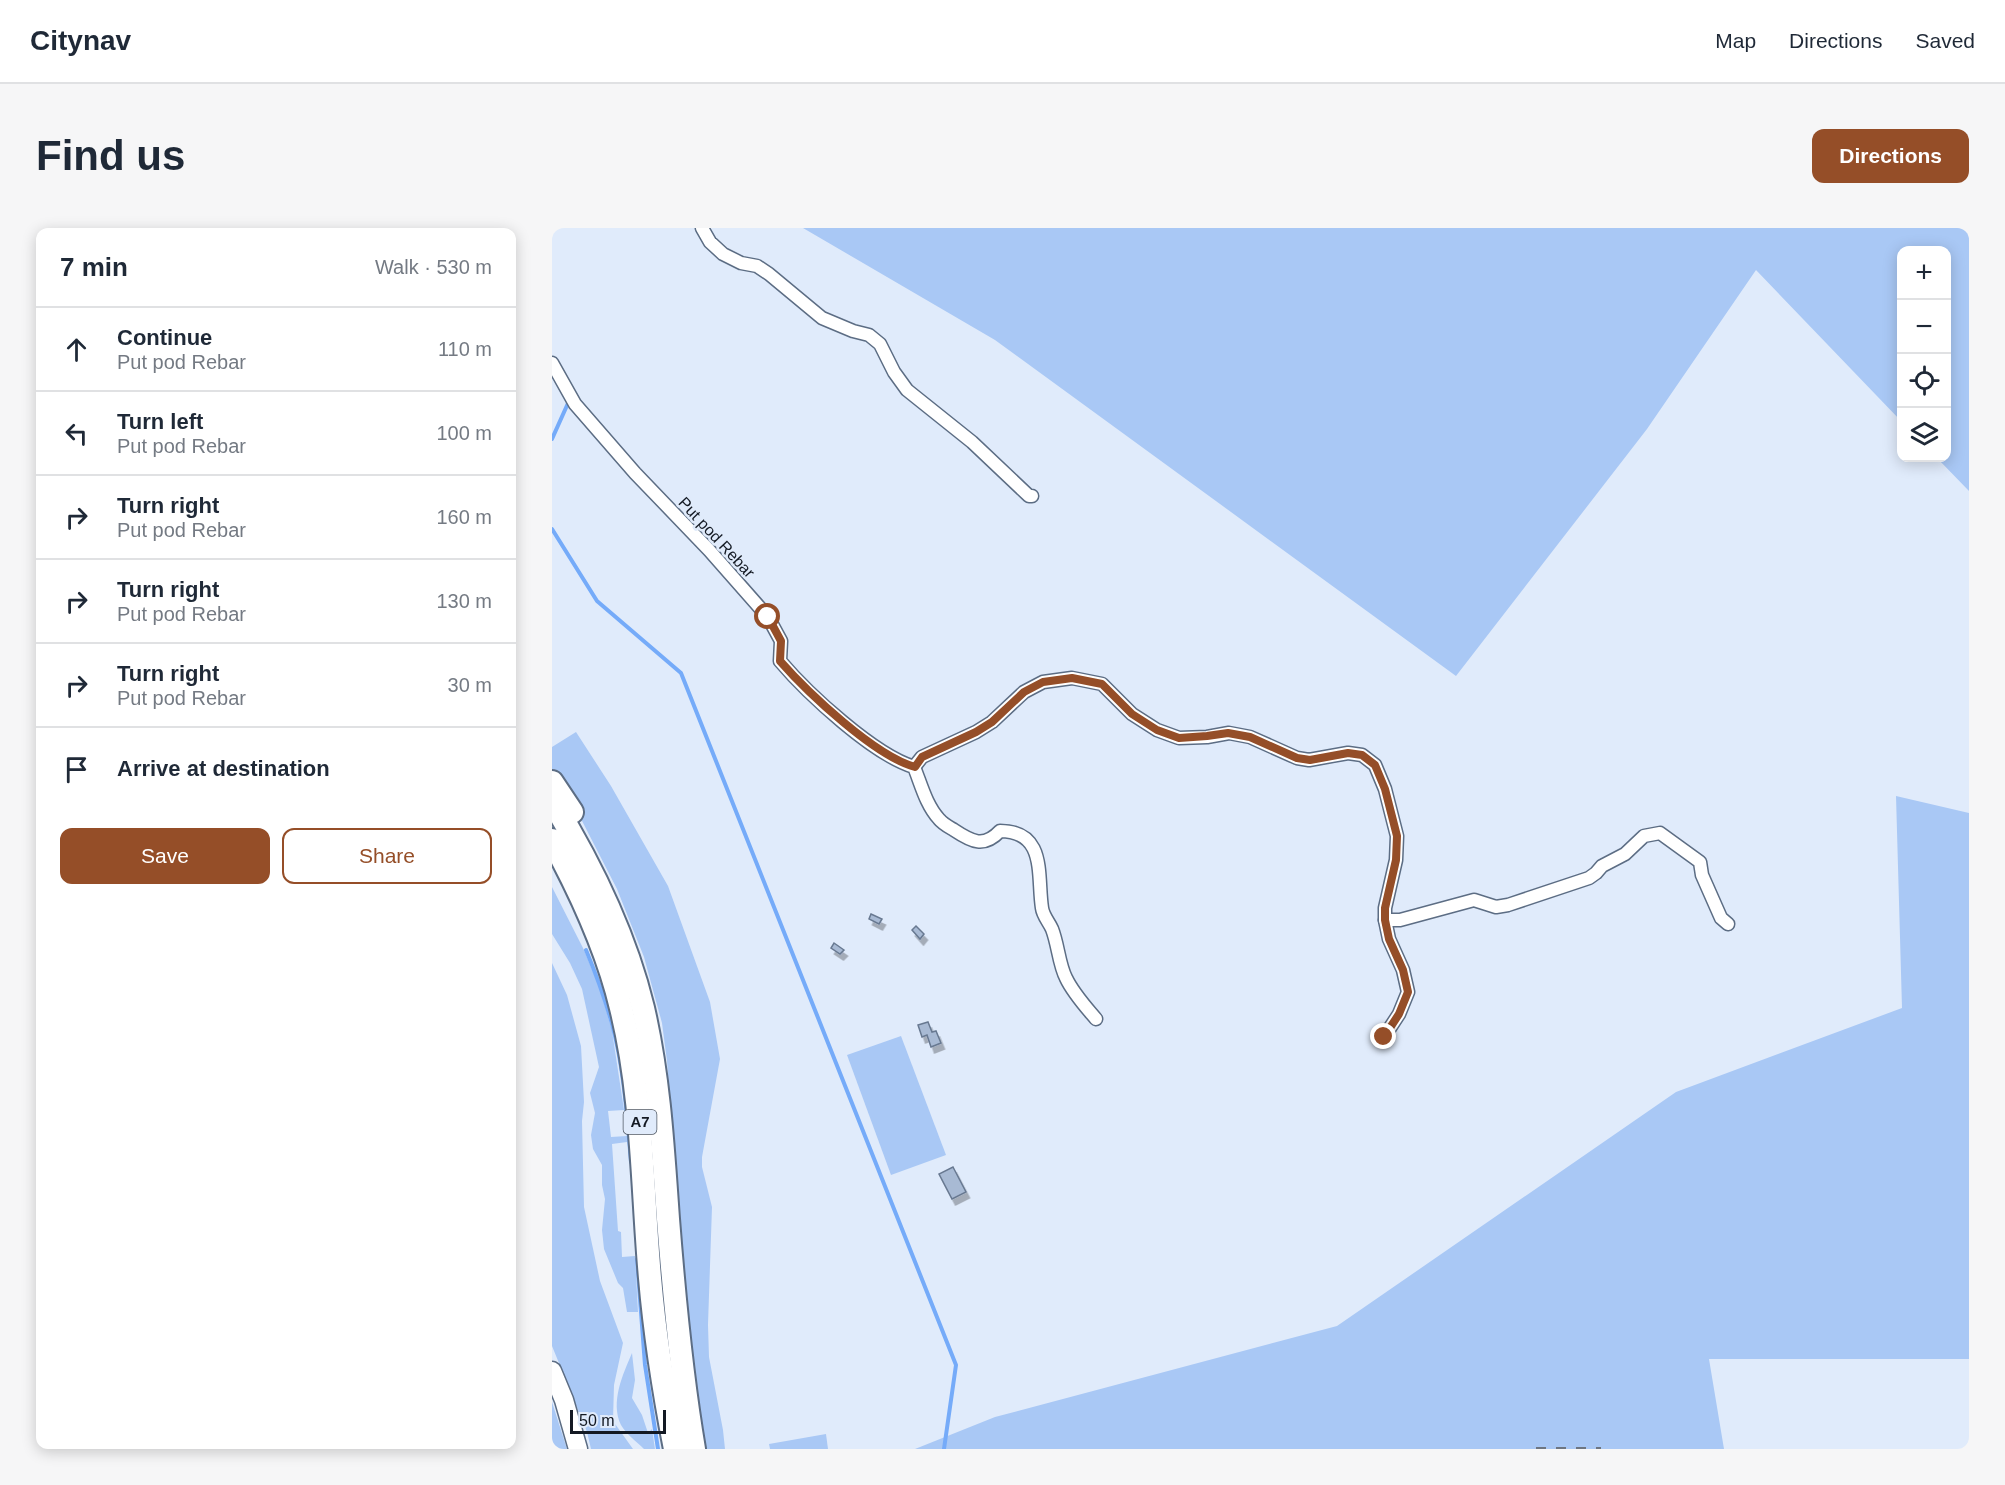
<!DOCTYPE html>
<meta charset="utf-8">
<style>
body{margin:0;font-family:Arial,sans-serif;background:#f6f6f7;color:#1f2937}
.controls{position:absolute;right:18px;top:18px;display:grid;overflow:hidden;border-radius:12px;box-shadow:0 3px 15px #0003}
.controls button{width:54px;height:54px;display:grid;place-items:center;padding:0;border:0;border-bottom:2px solid #e0e1e3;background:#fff;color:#1f2937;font:30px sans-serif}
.scale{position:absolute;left:18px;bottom:15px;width:96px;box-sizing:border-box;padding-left:6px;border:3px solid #131923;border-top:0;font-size:16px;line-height:21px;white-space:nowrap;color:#131923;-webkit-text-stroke:4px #e0ebfb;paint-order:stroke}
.stop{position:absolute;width:18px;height:18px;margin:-14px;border:4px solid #954e28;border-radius:50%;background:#fff}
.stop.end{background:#954e28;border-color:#fff;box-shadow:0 2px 6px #0008}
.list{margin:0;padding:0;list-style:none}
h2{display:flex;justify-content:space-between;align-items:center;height:78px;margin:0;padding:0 24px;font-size:26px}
h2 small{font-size:20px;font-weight:400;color:#747a83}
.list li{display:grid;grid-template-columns:39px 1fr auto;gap:18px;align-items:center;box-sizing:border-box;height:84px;padding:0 24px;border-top:2px solid #e0e1e3}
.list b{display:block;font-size:22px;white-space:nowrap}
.list p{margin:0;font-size:20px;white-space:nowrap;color:#747a83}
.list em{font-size:20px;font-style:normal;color:#747a83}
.actions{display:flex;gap:12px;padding:18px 24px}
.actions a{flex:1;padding:14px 0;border:2px solid #954e28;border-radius:12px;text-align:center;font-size:21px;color:#954e28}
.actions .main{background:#954e28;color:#fff}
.icon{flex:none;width:33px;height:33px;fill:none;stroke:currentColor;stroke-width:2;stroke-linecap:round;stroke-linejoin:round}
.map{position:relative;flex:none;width:1417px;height:1221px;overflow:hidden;border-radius:12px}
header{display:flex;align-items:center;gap:36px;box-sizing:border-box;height:84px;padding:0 30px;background:#fff;border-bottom:2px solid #e0e1e3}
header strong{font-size:28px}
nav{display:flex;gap:33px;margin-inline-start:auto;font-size:21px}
.intro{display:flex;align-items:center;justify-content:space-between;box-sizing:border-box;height:144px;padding:0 36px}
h1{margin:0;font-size:42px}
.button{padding:15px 27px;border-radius:12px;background:#954e28;color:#fff;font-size:21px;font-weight:700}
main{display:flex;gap:36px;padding:0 36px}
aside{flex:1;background:#fff;border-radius:12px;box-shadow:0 3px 15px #0003}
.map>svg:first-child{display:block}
.green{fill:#a9c8f5}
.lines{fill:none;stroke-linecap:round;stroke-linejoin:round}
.stream{stroke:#75abf9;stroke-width:4}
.building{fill:#a8bad4;stroke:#687991;stroke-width:1.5;filter:url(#shadow)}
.street-casing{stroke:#5c6d84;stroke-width:15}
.secondary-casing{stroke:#5c6d84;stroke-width:21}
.highway-casing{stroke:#5c6d84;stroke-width:26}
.street{stroke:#fff;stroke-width:12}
.secondary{stroke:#fff;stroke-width:18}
.highway{stroke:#fff;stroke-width:22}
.rail{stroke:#6d7581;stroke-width:4;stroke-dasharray:10 10;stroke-linecap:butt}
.route{stroke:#954e28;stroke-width:8}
.labels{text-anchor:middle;stroke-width:5;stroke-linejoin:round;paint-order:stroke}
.shield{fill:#e0ebfb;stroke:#505864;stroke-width:1.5}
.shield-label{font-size:15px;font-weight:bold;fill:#131923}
.street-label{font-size:16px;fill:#131923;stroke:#e0ebfb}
</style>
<header>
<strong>Citynav</strong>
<nav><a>Map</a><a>Directions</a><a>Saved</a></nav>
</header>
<div class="intro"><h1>Find us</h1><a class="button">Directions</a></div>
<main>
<aside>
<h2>7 min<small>Walk · 530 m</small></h2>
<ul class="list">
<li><svg class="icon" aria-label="ahead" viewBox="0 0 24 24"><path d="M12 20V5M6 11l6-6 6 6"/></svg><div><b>Continue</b><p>Put pod Rebar</p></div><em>110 m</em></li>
<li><svg class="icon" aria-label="left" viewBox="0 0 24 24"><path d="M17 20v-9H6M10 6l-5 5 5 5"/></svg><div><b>Turn left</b><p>Put pod Rebar</p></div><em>100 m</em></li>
<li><svg class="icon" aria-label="right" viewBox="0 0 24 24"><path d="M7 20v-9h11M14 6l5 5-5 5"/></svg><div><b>Turn right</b><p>Put pod Rebar</p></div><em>160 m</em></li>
<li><svg class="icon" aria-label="right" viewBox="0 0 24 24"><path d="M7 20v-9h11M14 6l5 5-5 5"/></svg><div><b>Turn right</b><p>Put pod Rebar</p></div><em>130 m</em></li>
<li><svg class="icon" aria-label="right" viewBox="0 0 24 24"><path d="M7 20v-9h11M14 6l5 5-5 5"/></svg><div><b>Turn right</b><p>Put pod Rebar</p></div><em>30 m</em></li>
<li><svg class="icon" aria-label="arrive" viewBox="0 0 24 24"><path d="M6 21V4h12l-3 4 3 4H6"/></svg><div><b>Arrive at destination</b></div></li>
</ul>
<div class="actions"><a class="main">Save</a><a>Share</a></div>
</aside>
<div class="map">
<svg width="1417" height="1221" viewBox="0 0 1417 1221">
<defs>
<filter id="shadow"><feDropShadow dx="3.5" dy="6" stdDeviation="0" flood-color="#0004"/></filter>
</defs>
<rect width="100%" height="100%" fill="#e0ebfb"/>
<!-- green -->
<g class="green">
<path d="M251 0H1417V263L1385 230H1394V22H1350L1349 193 1204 42 1095 201 904 448 443 112Z"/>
<path d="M24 504 59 558 116 658 158 774 168 831 150 929V939L160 979 156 1097 157 1129 171 1202 173 1221H151L144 1185 125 979 115 833 110 795 92 729 65 661 28 589 0 545V519Z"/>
<path d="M1344 568 1417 585V1131H1157L1172 1221H363L443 1189 785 1098 1124 864 1350 780Z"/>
<path d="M0 659 32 722 48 761 60 803 72 882 56 883 59 909 75 908V914L60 916 66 1003 69 1004 70 1029 83 1028 86 1084H75L71 1060 66 1055 52 1021 50 1002 53 971 50 957V937L41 921 39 907 43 885 38 865 47 839 30 761 18 735 0 706Z"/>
<path d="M0 735 15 767 29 818 32 874 30 893 32 979 48 1053 71 1115 62 1157 61 1193 81 1221H39L35 1204 0 1118Z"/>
<path d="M349 808 394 927 339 947 295 827Z"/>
<path d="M80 1125 83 1152 80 1170 90 1187 96 1205 100 1201 103 1221H92C85 1214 74 1206 69 1197 58 1174 71 1146 80 1125Z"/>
<path d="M0 1174 15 1221H0Z"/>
<path d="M274 1206 276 1221H218L217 1216Z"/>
</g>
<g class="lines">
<!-- stream -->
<g class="stream">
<path d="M0 211 17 173"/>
<path d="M0 301 45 373 129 445 404 1137 392 1221"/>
<path d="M34 722C44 746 53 771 60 796 72 840 75 888 79 934"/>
<path d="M85 1031 93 1137 106 1221"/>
</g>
</g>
<!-- building -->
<g class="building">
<path d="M319 686 330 691 327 696 317 691Z"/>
<path d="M364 698 372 706 368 711 360 702Z"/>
<path d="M282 715 292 722 288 726 279 720Z"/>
<path d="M376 794 380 804 384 803 389 815 379 819 375 807 370 809 366 797Z"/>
<path d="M401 939 414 964 400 971 387 946Z"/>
</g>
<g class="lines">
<!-- street casing -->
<g class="street-casing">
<g id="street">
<path d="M150 0 158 14 171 26 189 35 205 38 217 46 270 90 301 103 317 107 328 116 342 144 355 162 420 214 477 268H480"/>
<path d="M0 135 23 176 83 245 157 322 216 389 229 413 228 433C256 466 322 527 362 539 369 556 374 577 387 591 391 596 397 599 402 602 420 614 432 620 448 603 495 603 485 648 490 680 491 688 497 694 500 701 506 716 507 737 514 750 521 765 533 778 544 791"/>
<path d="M362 539 370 529 424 504 440 494 472 464 491 454 520 450 550 456 580 486 605 502 627 510 655 509 677 505 698 509 745 530 757 532 796 525 810 527 823 537 833 561 845 608 844 632 833 680V692L837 711 851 742 856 764 847 786 832 809"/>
<path d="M833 692H848L922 672 944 679 956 677 1037 650 1044 645 1050 638 1073 626 1092 608 1108 605 1148 634 1150 647 1169 690 1176 696"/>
</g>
</g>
<!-- secondary casing -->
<g class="secondary-casing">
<path id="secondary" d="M0 1143 12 1172 26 1221"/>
</g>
<!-- highway casing -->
<g class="highway-casing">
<g id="highway">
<path d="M0 554 20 584"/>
<path d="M0 573C40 638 73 706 91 780 107 849 111 920 116 991 122 1068 129 1145 142 1221"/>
<path d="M0 612C29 665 55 721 69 780 91 868 90 960 98 1050 103 1108 112 1165 123 1221"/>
</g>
</g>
<!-- street -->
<use href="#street" class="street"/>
<!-- secondary -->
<use href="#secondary" class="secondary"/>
<!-- highway -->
<use href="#highway" class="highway"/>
<!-- rail -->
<path class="rail" d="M984 1221H1049"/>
</g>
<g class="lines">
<!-- route -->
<path class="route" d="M216 389 229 413 228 433C256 465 323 528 363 539L370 529 424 504 440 494 472 464 491 454 520 450 550 456 580 486 605 502 627 510 655 508 676 505 698 509 745 530 758 532 796 525 810 527 823 537 833 561 845 608 844 632 833 680V692L837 711 851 742 856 764 847 786 832 809"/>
</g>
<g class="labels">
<!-- shield labels -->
<rect class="shield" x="71.5" y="882" width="33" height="24" rx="4.5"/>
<g class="shield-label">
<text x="88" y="899">A7</text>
</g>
<!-- street labels -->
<g class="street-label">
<text transform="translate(165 309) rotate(47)" y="6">Put pod Rebar</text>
</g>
</g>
</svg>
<div class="controls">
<button>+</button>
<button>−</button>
<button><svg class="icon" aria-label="locate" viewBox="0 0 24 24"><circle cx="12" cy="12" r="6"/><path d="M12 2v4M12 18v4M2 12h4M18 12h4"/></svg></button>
<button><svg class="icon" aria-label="layers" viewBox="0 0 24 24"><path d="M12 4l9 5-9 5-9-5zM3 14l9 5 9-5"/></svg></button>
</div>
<div class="scale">50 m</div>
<div class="stop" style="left:216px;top:389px"></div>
<div class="stop end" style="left:832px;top:809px"></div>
</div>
</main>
